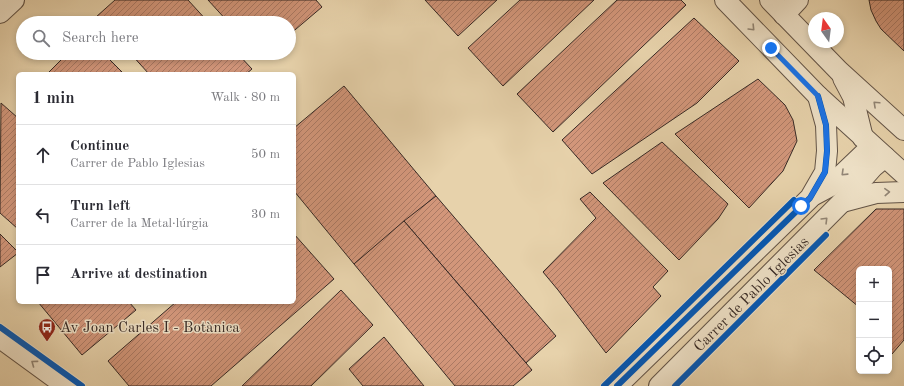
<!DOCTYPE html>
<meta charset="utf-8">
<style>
body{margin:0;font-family:"Old Standard TT",serif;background:#f7f7f7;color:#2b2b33}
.controls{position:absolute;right:12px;bottom:12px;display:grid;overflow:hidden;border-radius:6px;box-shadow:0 2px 6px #0003}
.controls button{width:36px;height:36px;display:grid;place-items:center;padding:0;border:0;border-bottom:1px solid #e1e1e2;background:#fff;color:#2b2b33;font:20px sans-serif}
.compass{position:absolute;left:808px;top:12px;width:36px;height:36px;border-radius:50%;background:#fff;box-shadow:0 2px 6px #0003;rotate:346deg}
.stop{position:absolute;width:12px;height:12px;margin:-9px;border:3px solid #1a73e8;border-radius:50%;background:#fff}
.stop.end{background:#1a73e8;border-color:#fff;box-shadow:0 1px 4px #0008}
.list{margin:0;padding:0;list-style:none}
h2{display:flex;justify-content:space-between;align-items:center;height:52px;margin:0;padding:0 16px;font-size:17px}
h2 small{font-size:13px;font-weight:400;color:#7c7c81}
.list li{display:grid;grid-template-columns:26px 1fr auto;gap:12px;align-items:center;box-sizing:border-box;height:60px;padding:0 16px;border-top:1px solid #e1e1e2}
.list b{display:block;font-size:15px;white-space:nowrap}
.list p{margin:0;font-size:13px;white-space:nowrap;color:#7c7c81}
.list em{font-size:13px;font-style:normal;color:#7c7c81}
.icon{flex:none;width:22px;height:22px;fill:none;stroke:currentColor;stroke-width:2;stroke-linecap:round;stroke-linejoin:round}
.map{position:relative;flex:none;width:904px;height:386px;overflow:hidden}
.search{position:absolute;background:#fff;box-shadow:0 2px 6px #0003;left:16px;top:16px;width:280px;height:44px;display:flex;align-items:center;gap:10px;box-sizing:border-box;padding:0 14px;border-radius:22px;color:#7c7c81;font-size:15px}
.panel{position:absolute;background:#fff;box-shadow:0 2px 6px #0003;left:16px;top:72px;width:280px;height:232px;border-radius:6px}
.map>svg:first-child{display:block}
.building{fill:url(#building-hatch);stroke:#362925}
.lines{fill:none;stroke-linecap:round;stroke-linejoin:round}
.minor-casing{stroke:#625346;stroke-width:22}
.minor{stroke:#efe2c8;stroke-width:20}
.cycleway-casing{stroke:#efe2c8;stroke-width:8}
.cycleway{stroke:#0057b8;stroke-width:6}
.oneway{stroke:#928676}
.route{stroke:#1a73e8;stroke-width:5}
.labels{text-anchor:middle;stroke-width:3;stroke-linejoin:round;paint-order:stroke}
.street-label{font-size:15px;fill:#362925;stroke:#efe2c8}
.poi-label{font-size:15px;fill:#362925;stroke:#efe2c8;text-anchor:start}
</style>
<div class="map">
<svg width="904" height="386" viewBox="0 0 904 386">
<defs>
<pattern id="building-hatch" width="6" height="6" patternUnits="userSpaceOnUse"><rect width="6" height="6" fill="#d2967a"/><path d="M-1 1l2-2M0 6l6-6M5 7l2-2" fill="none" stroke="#ab7a64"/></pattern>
</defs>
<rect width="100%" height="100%" fill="#e7d2ab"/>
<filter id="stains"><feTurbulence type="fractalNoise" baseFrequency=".005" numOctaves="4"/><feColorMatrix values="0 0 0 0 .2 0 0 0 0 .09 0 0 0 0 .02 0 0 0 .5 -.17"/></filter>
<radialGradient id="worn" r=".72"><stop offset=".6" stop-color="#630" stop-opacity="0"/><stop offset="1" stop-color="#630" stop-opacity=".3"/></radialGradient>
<!-- building -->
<g class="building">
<path d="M115 0H188L209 23H102L96 17Z"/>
<path d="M208 0H316L322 7 289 35V23H229Z"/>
<path d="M425 0H497L458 36Z"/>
<path d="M520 0H594L503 86 468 48Z"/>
<path d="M617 0H681L686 5 553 132 517 94Z"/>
<path d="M869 0H904V51L881 29 876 21 871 10Z"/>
<path d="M694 18 739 61 697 103 592 174 562 140Z"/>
<path d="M68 53H103L124 74H47Z"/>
<path d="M130 53H237L252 69 246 74H149Z"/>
<path d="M758 79 785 105 793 120 797 141 783 171 749 208 675 134Z"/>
<path d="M344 86 436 196 354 264 294 191V128Z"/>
<path d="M1 103 18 118V229L0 213Z"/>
<path d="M662 142 728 204 718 219 679 260 603 183Z"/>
<path d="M590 192 668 271 653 287 661 296 606 353 558 290 543 272 596 218 580 199Z"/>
<path d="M436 196 556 336 526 363 404 221Z"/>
<path d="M876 209H904V340L892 354 889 352V269H859V307L814 270Z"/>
<path d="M404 221 532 370 513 386H455L354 264Z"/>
<path d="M0 234 18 252V253L0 267Z"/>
<path d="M294 234 334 279 211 386H129L108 361 176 302H294Z"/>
<path d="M341 290 373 325 311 386H242Z"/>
<path d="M38 302H129L136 310 82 355Z"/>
<path d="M384 337 424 386H363L349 369Z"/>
</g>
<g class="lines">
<!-- minor casing -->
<g class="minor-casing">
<g id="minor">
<path d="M725 0 818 96 904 174"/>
<path d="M770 0 839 71 904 130"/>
<path d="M0 13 14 0"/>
<path d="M784 15 798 0"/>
<path d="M843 78 853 97 863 138"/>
<path d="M814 195 829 187 872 146"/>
<path d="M842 202 876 193 904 192"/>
<path d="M0 338 66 386"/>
<path d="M617 386 810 198 825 172 827 151 826 125 818 96"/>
<path d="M659 386 842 202 873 167 885 157"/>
</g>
</g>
<!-- minor -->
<use href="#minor" class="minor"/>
<!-- cycleway casing -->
<g class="cycleway-casing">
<g id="cycleway">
<path d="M0 327 82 386"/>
<path d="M604 386 794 200"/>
<path d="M617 386 810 198 825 172 827 151 826 125 818 96"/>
<path d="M675 386 826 235"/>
</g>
</g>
<!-- cycleway -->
<use href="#cycleway" class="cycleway"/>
</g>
<!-- one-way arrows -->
<defs><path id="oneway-chevron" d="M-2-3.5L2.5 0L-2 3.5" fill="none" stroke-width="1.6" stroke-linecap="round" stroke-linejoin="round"/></defs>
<g class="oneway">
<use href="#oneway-chevron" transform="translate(752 28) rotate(46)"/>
<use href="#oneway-chevron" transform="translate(876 104) rotate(-137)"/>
<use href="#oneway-chevron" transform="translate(844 173) rotate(136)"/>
<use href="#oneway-chevron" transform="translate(887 192) rotate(-3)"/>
<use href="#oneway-chevron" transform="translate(825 220) rotate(-45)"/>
<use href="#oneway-chevron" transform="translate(34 363) rotate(-144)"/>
</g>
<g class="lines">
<!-- route -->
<path class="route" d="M771 48 818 96 826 125 827 151 825 172 810 198 801 206"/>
</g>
<!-- icons -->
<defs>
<g id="bus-pin" transform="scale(0.9)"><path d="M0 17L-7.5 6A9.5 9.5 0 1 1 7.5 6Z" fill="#8f2418" stroke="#efe2c8"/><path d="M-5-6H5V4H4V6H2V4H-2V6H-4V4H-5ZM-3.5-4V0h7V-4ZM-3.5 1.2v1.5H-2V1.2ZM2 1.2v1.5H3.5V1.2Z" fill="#fff"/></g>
</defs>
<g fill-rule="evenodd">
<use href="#bus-pin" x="47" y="327"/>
</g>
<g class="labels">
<!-- street labels -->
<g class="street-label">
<text transform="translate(751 294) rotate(-45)" y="5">Carrer de Pablo Iglesias</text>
</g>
<!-- poi labels -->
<g class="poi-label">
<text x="60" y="332">Av Joan Carles I - Botànica</text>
</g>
</g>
<rect width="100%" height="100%" filter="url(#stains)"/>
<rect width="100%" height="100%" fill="url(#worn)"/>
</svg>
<div class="controls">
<button>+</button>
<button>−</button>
<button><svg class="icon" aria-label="locate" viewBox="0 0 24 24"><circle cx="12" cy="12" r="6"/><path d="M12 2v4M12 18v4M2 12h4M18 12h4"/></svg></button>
</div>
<svg class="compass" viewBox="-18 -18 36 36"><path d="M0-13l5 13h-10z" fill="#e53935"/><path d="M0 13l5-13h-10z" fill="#7c7c81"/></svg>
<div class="stop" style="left:801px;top:206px"></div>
<div class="stop end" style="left:771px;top:48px"></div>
<div class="search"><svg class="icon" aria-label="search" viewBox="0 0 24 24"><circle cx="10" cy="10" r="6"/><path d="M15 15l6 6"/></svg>Search here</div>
<section class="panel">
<h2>1 min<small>Walk · 80 m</small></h2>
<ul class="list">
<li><svg class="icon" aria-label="ahead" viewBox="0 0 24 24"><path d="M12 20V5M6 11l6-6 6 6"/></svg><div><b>Continue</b><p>Carrer de Pablo Iglesias</p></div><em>50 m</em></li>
<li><svg class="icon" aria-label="left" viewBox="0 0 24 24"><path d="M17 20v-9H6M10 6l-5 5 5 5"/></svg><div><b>Turn left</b><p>Carrer de la Metal·lúrgia</p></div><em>30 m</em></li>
<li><svg class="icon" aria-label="arrive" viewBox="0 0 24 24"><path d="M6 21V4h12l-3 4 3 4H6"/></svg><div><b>Arrive at destination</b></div></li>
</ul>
</section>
</div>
